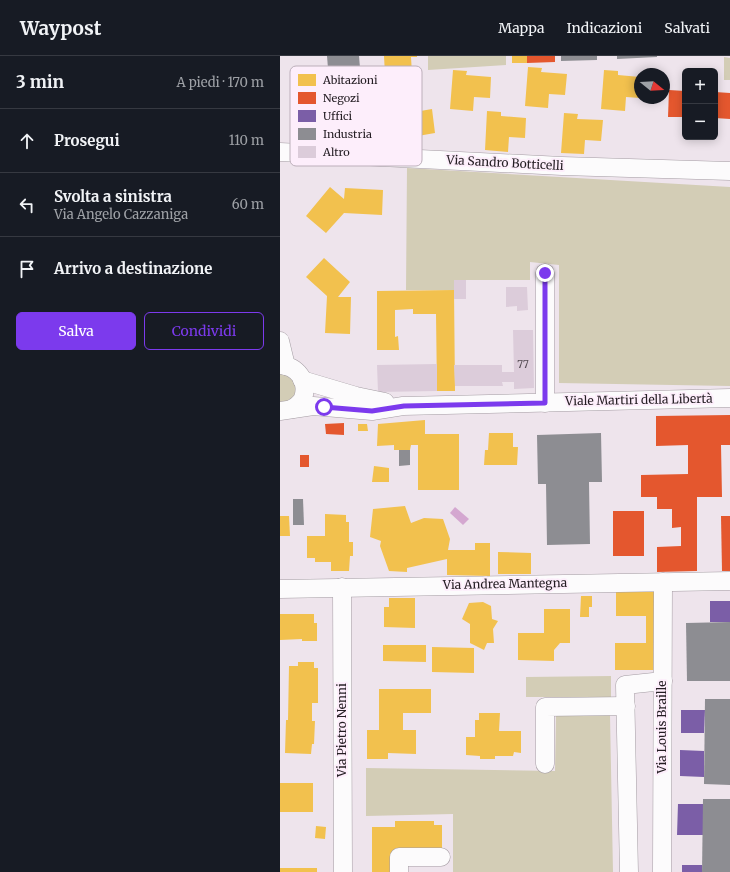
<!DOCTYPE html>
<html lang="it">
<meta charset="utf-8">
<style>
body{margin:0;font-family:Merriweather,serif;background:#242831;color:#f1f3f6}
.controls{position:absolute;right:12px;top:12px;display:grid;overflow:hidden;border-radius:6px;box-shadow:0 2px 10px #0003}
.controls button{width:36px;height:36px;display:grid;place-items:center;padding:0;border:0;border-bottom:1px solid #363941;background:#171b24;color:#f1f3f6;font:20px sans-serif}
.compass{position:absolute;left:354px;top:12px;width:36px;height:36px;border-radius:50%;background:#171b24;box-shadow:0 2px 10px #0003;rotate:108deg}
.stop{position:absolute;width:12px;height:12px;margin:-9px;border:3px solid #7c3aed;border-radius:50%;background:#fff}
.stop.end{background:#7c3aed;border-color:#fff;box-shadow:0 1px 4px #0008}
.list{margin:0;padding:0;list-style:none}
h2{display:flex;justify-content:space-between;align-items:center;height:52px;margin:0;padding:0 16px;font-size:17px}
h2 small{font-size:13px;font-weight:400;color:#9ea1a6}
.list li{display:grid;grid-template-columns:26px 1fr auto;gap:12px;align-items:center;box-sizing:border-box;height:64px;padding:0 16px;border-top:1px solid #363941}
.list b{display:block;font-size:15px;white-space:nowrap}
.list p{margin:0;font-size:13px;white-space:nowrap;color:#9ea1a6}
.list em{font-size:13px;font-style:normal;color:#9ea1a6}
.actions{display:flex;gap:8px;padding:12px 16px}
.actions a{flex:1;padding:9px 0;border:1px solid #7c3aed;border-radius:6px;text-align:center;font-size:14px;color:#7c3aed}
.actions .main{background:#7c3aed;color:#fff}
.icon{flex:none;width:22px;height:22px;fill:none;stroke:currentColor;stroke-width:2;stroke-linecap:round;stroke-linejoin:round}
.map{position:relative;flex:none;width:450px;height:816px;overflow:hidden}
header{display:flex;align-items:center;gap:24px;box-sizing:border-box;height:56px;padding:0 20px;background:#171b24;border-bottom:1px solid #363941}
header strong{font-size:19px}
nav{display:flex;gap:22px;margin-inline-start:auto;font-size:14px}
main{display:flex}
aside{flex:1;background:#171b24}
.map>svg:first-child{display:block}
.green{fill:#d3cdb6}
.water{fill:#d4a7d0}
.homes{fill:#f2c14e}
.shops{fill:#e4572e}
.offices{fill:#7b5ea7}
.industry{fill:#8d8d92}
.building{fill:#dcccda}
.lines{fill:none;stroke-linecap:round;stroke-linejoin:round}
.minor-casing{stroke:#a49ca3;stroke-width:19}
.minor{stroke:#fcfbfc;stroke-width:18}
.route{stroke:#7c3aed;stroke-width:5}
.labels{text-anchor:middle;stroke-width:4;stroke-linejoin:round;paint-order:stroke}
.number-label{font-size:10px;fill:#534a52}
.street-label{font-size:12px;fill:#241d23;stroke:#fdeefb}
.key{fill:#fdeefb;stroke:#bcafba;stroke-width:1}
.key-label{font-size:11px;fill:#241d23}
</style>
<header>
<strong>Waypost</strong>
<nav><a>Mappa</a><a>Indicazioni</a><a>Salvati</a></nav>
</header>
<main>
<aside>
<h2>3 min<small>A piedi · 170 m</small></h2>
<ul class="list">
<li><svg class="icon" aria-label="ahead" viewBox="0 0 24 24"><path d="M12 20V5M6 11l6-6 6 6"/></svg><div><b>Prosegui</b></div><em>110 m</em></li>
<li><svg class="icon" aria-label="left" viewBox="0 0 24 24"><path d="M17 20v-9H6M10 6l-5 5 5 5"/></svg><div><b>Svolta a sinistra</b><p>Via Angelo Cazzaniga</p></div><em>60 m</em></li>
<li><svg class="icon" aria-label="arrive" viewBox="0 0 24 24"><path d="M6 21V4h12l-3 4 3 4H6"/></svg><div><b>Arrivo a destinazione</b></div></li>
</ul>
<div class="actions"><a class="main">Salva</a><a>Condividi</a></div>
</aside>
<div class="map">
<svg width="450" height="816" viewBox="0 0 450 816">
<rect width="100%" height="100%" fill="#eee4ec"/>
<!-- green -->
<g class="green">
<path d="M148 0H226V9L148 14Z"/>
<path d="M444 1 450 2V24H444Z"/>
<path d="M127 112 450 131V330L279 327V209L250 206V224H174V234H126Z"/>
<path d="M0 318 11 320 17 330 14 343 0 348Z"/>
<path d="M331 620V641H246V621Z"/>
<path d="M330 659 333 816H173V758L86 760V712L275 715 276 660Z"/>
</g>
<!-- water -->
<path class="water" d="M175 451 189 463 183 469 170 457Z"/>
<!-- homes -->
<g class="homes">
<path d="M104 0H137V1H131L132 18 105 19Z"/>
<rect x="232" y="0" width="15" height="7"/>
<path d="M248 11 262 12 261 16 287 18 285 39 269 38 268 52 245 50Z"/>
<path d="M173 14 187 15 186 19 211 21 210 42 194 41 193 55 170 53Z"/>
<path d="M324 14 338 15V19L360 21V42L346 41 345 55 321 53Z"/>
<path d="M152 53 155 77 132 81 129 57Z"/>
<path d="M207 55 221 56V60L246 62 245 82 229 81 228 96 205 94Z"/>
<path d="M284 57 298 58 297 63 323 64 321 85 305 84 304 98 281 97Z"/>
<path d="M50 131 64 143 65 132 103 134 102 159 64 157 46 177 26 160Z"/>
<path d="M44 202 70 226 58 241H71L70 278 45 277 47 240 26 221Z"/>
<path d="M174 234 175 335H157L156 258H133V253L115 254V281L118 280 119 294H97V235Z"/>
<path d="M145 364V378H179V434H138V389H131L130 394H114V389L97 390 98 368Z"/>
<path d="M78 368H87L88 375H78Z"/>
<path d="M209 377H233V391H238L237 409H204L205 394H208Z"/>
<path d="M94 410 109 412V426H92Z"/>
<path d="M125 450 131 467 144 462 163 463 170 483 168 494H195V487H210V520L167 519V503L127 512V516L109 515 100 490 101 485 90 481 93 453Z"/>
<path d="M45 458 66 459V466H69V486H73V500H70L69 515H51V506H35V502H27V480H45Z"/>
<path d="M0 460H9L10 480H0Z"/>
<path d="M218 496 251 497V518H218Z"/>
<path d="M336 536H374V614H335V587H366V560H336Z"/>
<path d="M301 540H312V551H309V561H300Z"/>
<path d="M109 542H135V572L104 571V551H109Z"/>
<path d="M203 546 211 550 212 563 218 565 213 573 214 587H207L204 594 190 587V568L182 563 189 547Z"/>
<path d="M264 553H290V587H280L274 594V605L238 604V577H264Z"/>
<path d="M0 558H34V567H37V585H22V583L0 584Z"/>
<path d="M103 589H146V606L103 605Z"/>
<path d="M152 591 194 592V617L152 616Z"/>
<path d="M18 606H34V612H38V647H32V665H35L34 688H32L31 698 5 697 6 664H8L9 610H18Z"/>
<path d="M99 633H151V657H123V674H136V698L108 697V703H87V674H99Z"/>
<path d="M199 657H220L219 675H241V697L234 696 233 700H215V703H200V700L186 699V681H195V664H199Z"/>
<rect x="0" y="727" width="33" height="29"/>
<path d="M115 765H154V769H162V795L113 816H92V771H115Z"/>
<path d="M36 770 46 771 45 783 35 782Z"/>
<rect x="0" y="812" width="37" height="4"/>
</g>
<!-- shops -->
<g class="shops">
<path d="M247 0H275V6L247 7Z"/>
<path d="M389 34 405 35V61H388Z"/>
<path d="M435 36 450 37V63L435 62Z"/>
<path d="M450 359V389H441L442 441H417V515L377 516V491L401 490V471L392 472V453H377V441H361V419L408 418V389L376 390V360Z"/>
<path d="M64 367V379L46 378 45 368Z"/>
<rect x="20" y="399" width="9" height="12"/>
<rect x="333" y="455" width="31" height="45"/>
<path d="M441 460H450V515H442Z"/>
</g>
<!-- offices -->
<g class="offices">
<rect x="430" y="545" width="20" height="21"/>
<path d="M401 654H425L424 677H401Z"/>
<path d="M400 694 424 695V721L400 720Z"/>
<path d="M398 748H423V779H397Z"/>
<rect x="402" y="809" width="20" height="7"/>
</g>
<!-- industry -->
<g class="industry">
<path d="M47 0H79L84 60 52 61Z"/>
<path d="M281 0H317V4L281 5Z"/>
<path d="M337 0H377V1L337 3Z"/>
<path d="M321 377 322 426H309L310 488 267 489 266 428H258L257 379Z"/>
<path d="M119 394H130V409L119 410Z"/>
<path d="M13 443H23L24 469H13Z"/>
<path d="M450 566V625H407L406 567Z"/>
<path d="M425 643H450V729L424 728Z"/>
<path d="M423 743H450V816H422Z"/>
</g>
<!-- building -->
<g class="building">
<rect x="174" y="224" width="12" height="19"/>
<path d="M226 231H247L248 254 237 255V250L226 251Z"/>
<path d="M233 274H253L254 332 234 333V326H222L223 330H175L174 309H222V316H234Z"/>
<path d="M157 308V335L98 336 97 309Z"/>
</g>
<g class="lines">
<!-- minor casing -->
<g class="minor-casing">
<g id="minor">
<path d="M0 96 282 110 450 115"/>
<path d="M265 217V347"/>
<path d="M0 285 6 310"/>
<path d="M0 309C17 310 29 325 23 342 21 347 16 350 12 353"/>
<path d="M22 324 76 340 105 346"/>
<path d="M0 355 33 350 92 355 123 350 450 342"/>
<path d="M62 531 63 816"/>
<path d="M0 533 450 525"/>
<path d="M265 708V651L346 650"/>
<path d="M119 816V801H161"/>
<path d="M349 816 345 629 383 625"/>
<path d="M382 816 383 526"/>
</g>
</g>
<!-- minor -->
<use href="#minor" class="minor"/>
</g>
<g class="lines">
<!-- route -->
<path class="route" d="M44 351 92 355 124 350 265 347V217"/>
</g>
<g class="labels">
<!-- number labels -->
<g class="number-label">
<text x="243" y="312">77</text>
</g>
<!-- street labels -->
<g class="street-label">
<text transform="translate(225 107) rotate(3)" y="4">Via Sandro Botticelli</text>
<text transform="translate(359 344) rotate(-1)" y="4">Viale Martiri della Libertà</text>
<text transform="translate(225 528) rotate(-1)" y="4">Via Andrea Mantegna</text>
<text transform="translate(382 671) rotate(-90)" y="4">Via Louis Braille</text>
<text transform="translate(62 674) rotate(-90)" y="4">Via Pietro Nenni</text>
</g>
</g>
<!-- legend -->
<rect x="10" y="10" width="132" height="100" rx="6" class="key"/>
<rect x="18" y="18" width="18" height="12" fill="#f2c14e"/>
<rect x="18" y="36" width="18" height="12" fill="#e4572e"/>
<rect x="18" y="54" width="18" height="12" fill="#7b5ea7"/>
<rect x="18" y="72" width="18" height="12" fill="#8d8d92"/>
<rect x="18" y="90" width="18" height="12" fill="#dcccda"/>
<g class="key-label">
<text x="43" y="28">Abitazioni</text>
<text x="43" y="46">Negozi</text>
<text x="43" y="64">Uffici</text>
<text x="43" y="82">Industria</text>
<text x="43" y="100">Altro</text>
</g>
</svg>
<div class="controls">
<button>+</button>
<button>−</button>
</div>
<svg class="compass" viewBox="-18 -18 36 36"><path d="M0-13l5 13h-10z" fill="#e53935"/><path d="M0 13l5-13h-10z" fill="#9ea1a6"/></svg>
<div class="stop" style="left:44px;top:351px"></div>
<div class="stop end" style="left:265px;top:217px"></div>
</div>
</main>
